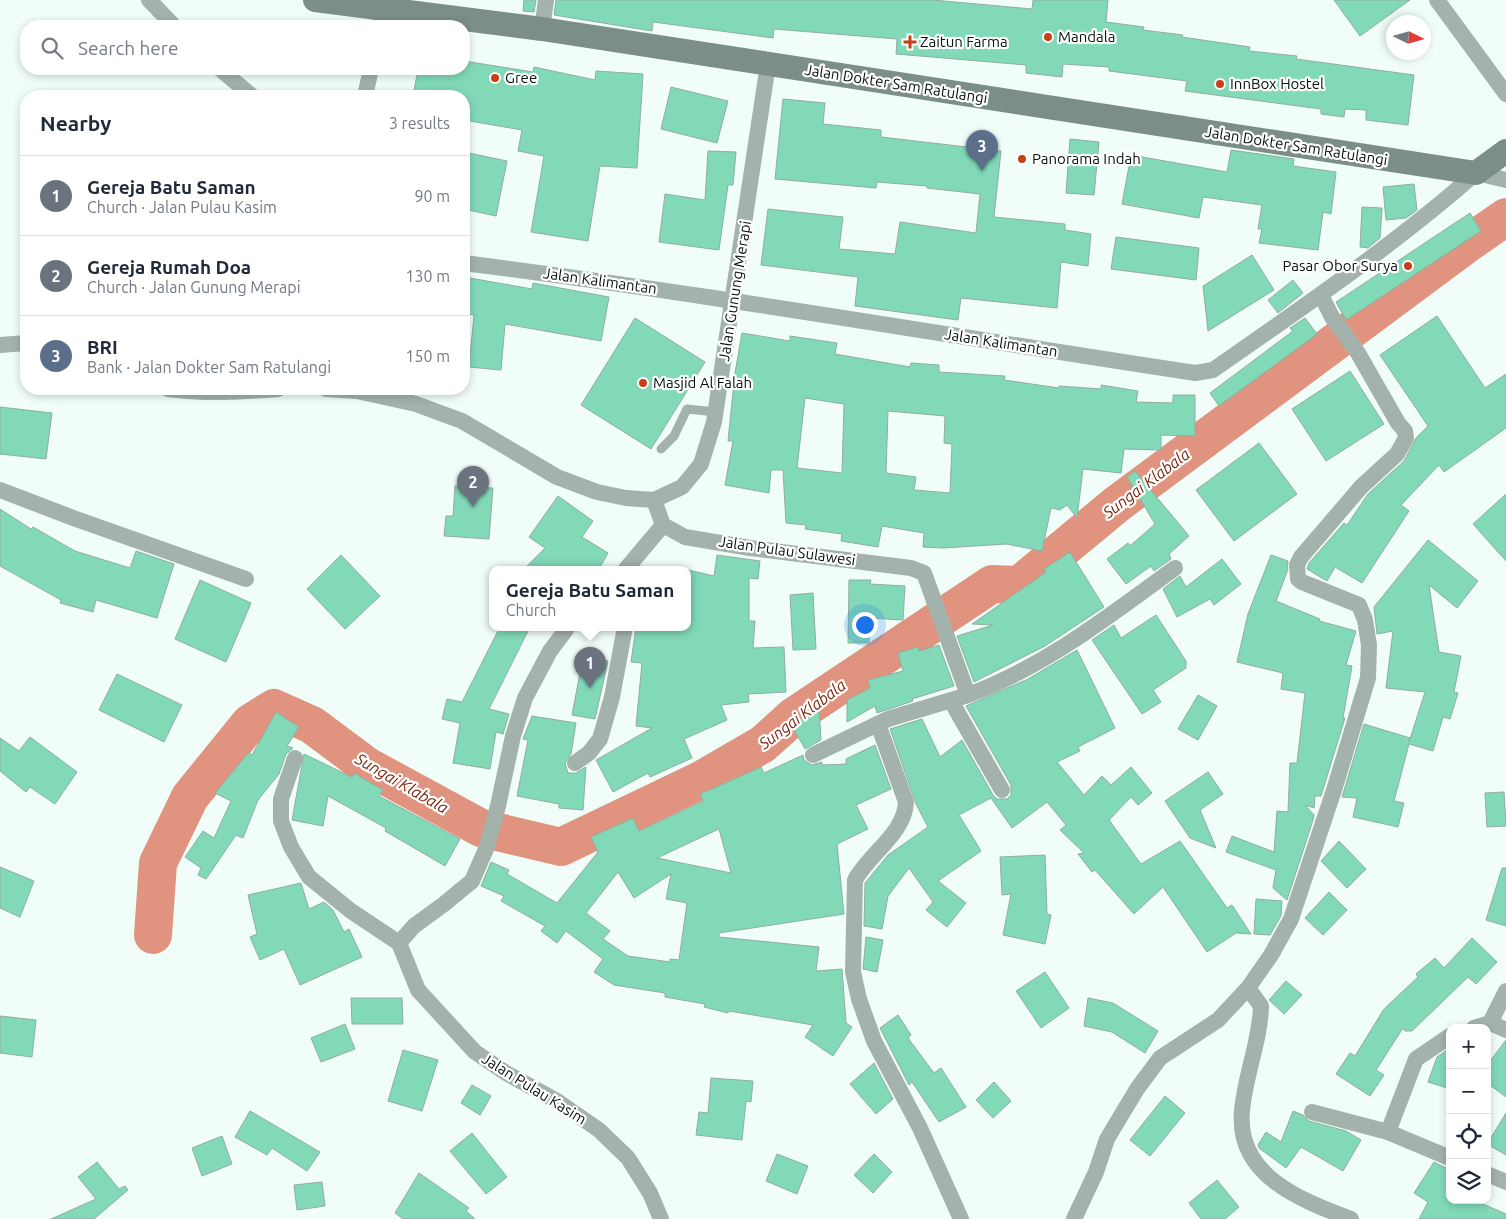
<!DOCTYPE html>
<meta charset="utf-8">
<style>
body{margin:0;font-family:Ubuntu,sans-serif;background:#f2f2f3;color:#1f2937}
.controls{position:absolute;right:15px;bottom:15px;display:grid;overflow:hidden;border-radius:10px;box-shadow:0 2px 8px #0003}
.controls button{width:45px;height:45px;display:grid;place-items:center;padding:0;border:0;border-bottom:1px solid #e0e1e3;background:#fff;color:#1f2937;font:25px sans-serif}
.compass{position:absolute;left:1386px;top:15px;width:45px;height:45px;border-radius:50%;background:#fff;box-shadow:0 2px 8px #0003;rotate:95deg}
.you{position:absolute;left:864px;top:624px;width:18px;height:18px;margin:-12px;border:4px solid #fff;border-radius:50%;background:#1a73e8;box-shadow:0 0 0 8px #1a73e833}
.badge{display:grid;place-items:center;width:32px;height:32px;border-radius:50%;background:#c73e17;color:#fff;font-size:16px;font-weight:700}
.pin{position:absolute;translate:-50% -41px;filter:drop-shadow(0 1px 2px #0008)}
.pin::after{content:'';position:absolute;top:26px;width:18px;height:15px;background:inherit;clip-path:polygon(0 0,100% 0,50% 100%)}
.popup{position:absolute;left:489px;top:566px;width:202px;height:65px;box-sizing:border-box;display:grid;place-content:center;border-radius:10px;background:#fff;filter:drop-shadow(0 1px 4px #0005);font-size:16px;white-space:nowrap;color:#747a83}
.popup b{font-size:19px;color:#1f2937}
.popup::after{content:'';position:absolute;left:50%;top:100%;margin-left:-10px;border:10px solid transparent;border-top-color:#fff}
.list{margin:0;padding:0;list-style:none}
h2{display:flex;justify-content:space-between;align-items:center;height:65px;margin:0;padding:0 20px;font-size:21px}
h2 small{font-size:16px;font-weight:400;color:#747a83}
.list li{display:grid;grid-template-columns:32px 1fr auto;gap:15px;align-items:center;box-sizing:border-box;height:80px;padding:0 20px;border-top:1px solid #e0e1e3}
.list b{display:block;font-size:19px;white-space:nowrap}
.list p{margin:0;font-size:16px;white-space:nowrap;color:#747a83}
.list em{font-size:16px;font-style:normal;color:#747a83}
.icon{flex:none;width:28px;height:28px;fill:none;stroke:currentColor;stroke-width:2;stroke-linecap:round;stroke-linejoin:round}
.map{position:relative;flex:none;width:1506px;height:1219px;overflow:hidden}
.search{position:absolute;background:#fff;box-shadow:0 2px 8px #0003;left:20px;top:20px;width:450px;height:55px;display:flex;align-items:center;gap:12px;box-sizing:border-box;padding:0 18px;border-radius:20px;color:#747a83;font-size:19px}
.panel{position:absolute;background:#fff;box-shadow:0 2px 8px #0003;left:20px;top:90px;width:450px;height:305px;border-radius:20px}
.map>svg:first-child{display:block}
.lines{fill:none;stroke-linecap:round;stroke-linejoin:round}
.river{stroke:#e0947f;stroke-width:38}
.building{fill:#81d9b8;stroke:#8faea1;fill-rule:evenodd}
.lane{stroke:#a4b2ac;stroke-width:9}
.street{stroke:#a4b2ac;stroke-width:16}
.secondary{stroke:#7b8f86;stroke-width:24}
.poi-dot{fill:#c73e17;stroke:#fff;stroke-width:2}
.labels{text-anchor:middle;stroke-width:4.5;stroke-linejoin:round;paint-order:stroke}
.poi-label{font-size:15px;fill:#06110d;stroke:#fff;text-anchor:start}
.street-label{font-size:15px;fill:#06110d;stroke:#fff}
.water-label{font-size:16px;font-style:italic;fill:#7d240b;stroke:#fff}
</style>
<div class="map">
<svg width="1506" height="1219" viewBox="0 0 1506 1219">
<rect width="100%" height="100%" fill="#f0fdf8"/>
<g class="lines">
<!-- river -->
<path class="river" d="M153 935 158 863 190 797 250 723 274 708 312 725 367 766 481 828 561 847 701 780 763 744 794 716 992 584 1019 585 1117 504 1467 244 1506 217"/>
</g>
<!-- building -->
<g class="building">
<path d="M524 0H536L534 12 523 11Z"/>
<path d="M556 0H933L1032 9 1033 0H1108L1106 22 1144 27 1143 30 1183 35 1182 37 1250 47 1249 51 1297 56 1296 59 1414 75 1408 125 1366 120V110L1345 109 1344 117 1321 114V109L1185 91 1187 81 1109 71V67L1063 64 1062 77 1026 73V65L896 54 897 39 774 29 773 38 653 22 652 31 554 15Z"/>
<path d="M1334 0H1410L1360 36Z"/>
<path d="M464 61 533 72 534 67 595 80 596 71 643 74 637 168 600 166 588 241 531 232 544 156 518 151 522 130 464 120V96H413L418 69H464Z"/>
<path d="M671 87 728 101 717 143 661 129Z"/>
<path d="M783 99 825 103 823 124 881 130V137L1001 151 994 217 1065 224V230L1091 234 1088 266 1061 262 1057 308 961 298 958 320 855 306 858 277 761 265 768 209 843 217 839 249 895 254 900 222 976 233 980 194 927 188V186L877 182 876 188 775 179Z"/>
<path d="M1070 139 1099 142 1094 195 1066 193Z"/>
<path d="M1231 150 1294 159 1293 166 1336 172 1331 214 1323 212 1318 250 1259 243 1262 229H1258L1262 205 1203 197 1199 218 1122 204 1131 155 1227 172Z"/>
<path d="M708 151 736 152 733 185H728L719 250 659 242 665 194 705 200Z"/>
<path d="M464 152 507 161 496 216 464 209Z"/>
<path d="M1414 184 1417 210 1406 218 1386 220 1383 187Z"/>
<path d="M1362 207 1382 208 1380 238 1368 248 1360 247Z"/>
<path d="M1470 213 1481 231 1346 320 1336 302Z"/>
<path d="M1116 237 1199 248 1196 280 1111 269Z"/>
<path d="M1252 255 1274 290 1208 331 1203 286Z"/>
<path d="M464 277 532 289 533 283 609 297 601 341 505 324 501 370 469 367 474 315 464 313Z"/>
<path d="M1293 280 1303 293 1278 313 1268 300Z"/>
<path d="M1437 316 1485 388 1506 374V428L1444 472 1439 465 1401 505 1409 511 1362 583 1335 567 1327 581 1307 569 1309 563 1344 523 1347 525 1368 494 1404 461 1416 438 1428 426 1380 355Z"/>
<path d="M635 318 705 362 651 449 581 405Z"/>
<path d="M1305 318 1317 334 1219 406 1210 393 1293 331 1290 328Z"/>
<path d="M742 333 790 341V336L837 343 835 354 910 367 911 363 939 365V372L1005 376 1004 380 1059 388V386L1101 389V385L1138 391 1136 402 1173 403V395H1195V436L1161 435V450L1124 449 1121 473 1083 469 1077 518 1067 505 1060 510 1051 508 1042 551 1006 544 943 548 923 547 924 533 882 526 878 547 841 541 842 534 805 529 806 525 786 523 783 470H771L769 493 725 485 733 441H728L735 373ZM805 398 844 404 842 473 797 468ZM888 411 945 416 944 443 952 444 950 493 914 490 916 477 886 473Z"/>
<path d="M1350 371 1384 424 1326 461 1292 409Z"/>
<path d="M0 407 52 413 46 459 0 454Z"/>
<path d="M1259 443 1297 494 1234 541 1196 490Z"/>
<path d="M1135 471 1189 536 1169 554 1171 559 1154 571 1151 566 1126 584 1107 559 1128 543 1130 546 1155 524 1127 477Z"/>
<path d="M455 486 493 488 489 539 444 536 446 516H453Z"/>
<path d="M1506 494V561L1473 524Z"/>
<path d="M558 496 593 521 582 537 608 553 599 569H524L545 548 529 537Z"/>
<path d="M0 509 31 529 33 527 75 551 130 568 136 551 174 564 157 618 96 600 93 612 60 603 61 600 0 566Z"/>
<path d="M1428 540 1478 581 1457 608 1429 585 1439 652 1461 656 1454 692 1458 693 1450 719 1443 717 1433 751 1409 744 1394 801 1404 803 1398 827 1353 817 1357 798 1342 797 1364 724 1410 738 1409 742 1425 692 1386 688 1393 631 1377 634 1374 607Z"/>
<path d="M1070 552 1104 607 1045 646 974 682 957 636 993 625 972 624 1046 572 1044 569Z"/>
<path d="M341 555 380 596 345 629 307 589Z"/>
<path d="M717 555 760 561 758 579 749 578V621H755L753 648 784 647 786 692 748 694 749 702 721 705 727 720 684 739 692 758 650 777 648 773 613 792 596 760 652 728 636 726 642 663 631 662 636 627H688V570L714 576Z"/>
<path d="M1271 555 1288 561 1287 572 1276 601 1320 619 1319 621 1356 631 1346 665 1352 666 1343 718H1345L1321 796H1315L1314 808 1305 805 1314 815 1313 820 1287 900 1273 888 1276 870 1226 852 1232 836 1274 852 1277 811 1288 812 1290 763H1297L1305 693 1281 689 1283 673 1237 662 1248 614Z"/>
<path d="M1222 559 1241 584 1214 605 1210 599 1177 617 1163 589 1180 576 1186 587Z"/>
<path d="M200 580 251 603 226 662 175 639Z"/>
<path d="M849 580H871L870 584 905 586 903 620 870 618 869 643H848Z"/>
<path d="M813 593 816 649 793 650 790 595Z"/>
<path d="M1156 615 1186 661V668L1153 690 1161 702 1142 714 1092 640 1114 625 1121 638Z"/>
<path d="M500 627H530L489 709 509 714 503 734 496 732 490 769 453 763 460 723 442 719 447 699 462 702Z"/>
<path d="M939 645 954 686 912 699 913 701 877 713 875 706 847 722V700L870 688 868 680 903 671 898 653 918 647 919 651Z"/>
<path d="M1077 650 1115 728 1078 747 1080 751 1057 762 1084 795 1102 776 1111 785 1131 767 1152 793 1138 805 1131 797 1109 820 1141 864 1180 841 1227 908 1232 905 1251 934 1236 933 1207 952 1163 887 1134 914 1095 870 1092 872 1078 854 1084 853 1060 830 1066 825 1047 802 1012 828 991 798 959 815 981 851 938 881 966 903 947 927 926 910 933 902 909 868 888 896 882 929 864 926 865 883 888 855 928 827 916 804 890 729 922 719 940 757 962 740 993 795 997 799H1007L1011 795V785L966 706 1028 679Z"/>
<path d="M583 657 608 661 595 719 572 715Z"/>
<path d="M117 674 182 705 164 742 99 710Z"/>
<path d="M1198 695 1217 706 1198 740 1178 729Z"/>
<path d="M819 708 821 740 805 749 791 724Z"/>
<path d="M276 712 299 727 287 746 293 748 286 754 279 774 258 800 243 838 236 835 206 879 198 875 201 868 185 857 203 831 214 838 231 801 215 793 249 752 252 755Z"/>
<path d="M532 716 576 723 571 754 565 763 568 773H576L586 767 583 810 559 808V804L517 796 528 740 523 739Z"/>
<path d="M30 737 77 772 55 804 30 787 26 792 0 771V738L19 751Z"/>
<path d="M875 745 891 789 856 805 868 829 837 844 844 914 719 933V937L819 947 816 971 842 969 846 1023 852 1027 833 1056 805 1037 813 1025 729 1011 728 1013 704 1007 705 1004 665 997V993L614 985 594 972 603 959 566 931 557 943 541 931 545 926 501 901 504 896 481 886 491 862 509 870 507 874 557 903 598 852 591 837 633 818 639 831 703 801 700 794 761 767 764 773 803 755 804 760 812 765 822 762V765L846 764V759ZM719 829 731 873 657 858ZM618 872 634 898 671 874 666 899 687 903 679 960 670 959V962L628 956 603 939 610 931 586 913Z"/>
<path d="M304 754 352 777 354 773 383 790 379 796 460 839 445 866 385 831 386 828 328 796 323 826 292 820Z"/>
<path d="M1208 772 1223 794 1200 810 1216 848 1190 838 1165 801Z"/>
<path d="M1504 792 1506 826 1487 827 1485 793Z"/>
<path d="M1339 841 1366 869 1347 888 1321 861Z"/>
<path d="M1045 855 1047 914 1051 915 1045 944 1003 935 1011 894 1002 895 1000 857Z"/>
<path d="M0 867 34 881 20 917 0 908Z"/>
<path d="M1502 868H1506V926L1486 920Z"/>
<path d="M301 883 309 909 324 902 333 910 344 932 349 929 362 957 300 985 284 949 260 960 250 937 257 934 248 895Z"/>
<path d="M1329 892 1347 910 1323 935 1305 918Z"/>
<path d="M1256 899 1282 901 1281 916 1270 935 1254 934Z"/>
<path d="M866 937 883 940 877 972 863 969Z"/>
<path d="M1472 938 1497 962 1476 984 1468 977 1412 1031H1405L1403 1028 1376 1070 1384 1075 1370 1096 1336 1074 1350 1053 1355 1056 1384 1009 1418 977 1416 974 1435 958 1444 968Z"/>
<path d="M1045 972 1069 1008 1041 1028 1016 991Z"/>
<path d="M1286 981 1302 995 1284 1014 1269 1000Z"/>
<path d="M351 998H402L403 1024H352Z"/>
<path d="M1088 998 1113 1003 1158 1031 1145 1053 1112 1032 1084 1026Z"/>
<path d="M898 1015 911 1035 908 1038 934 1073 941 1068 966 1107 939 1122 912 1082 909 1085 880 1028Z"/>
<path d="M0 1016 36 1020 32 1057 0 1053Z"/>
<path d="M345 1024 355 1049 321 1062 311 1038Z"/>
<path d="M1506 1040V1097L1487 1083V1065Z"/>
<path d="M1450 1048V1089L1428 1082 1437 1057Z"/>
<path d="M403 1050 438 1060 422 1111 388 1101Z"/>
<path d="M874 1063 893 1099 876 1114 850 1084Z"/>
<path d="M711 1078 753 1081 751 1102 746 1101 742 1140 696 1135 699 1112 708 1113Z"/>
<path d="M994 1082 1011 1101 993 1118 976 1100Z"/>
<path d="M472 1085 491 1096 480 1115 461 1103Z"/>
<path d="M1165 1096 1185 1113 1150 1156 1130 1140Z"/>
<path d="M250 1111 320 1152 307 1171 272 1148 267 1155 235 1137Z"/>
<path d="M1293 1111 1303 1115 1309 1121 1346 1131 1361 1140 1343 1171 1301 1147 1286 1168 1259 1148 1258 1145 1266 1132 1281 1142Z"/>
<path d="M1506 1113V1155L1487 1144Z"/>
<path d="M472 1133 507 1177 486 1194 450 1151Z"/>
<path d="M222 1136 232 1164 202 1176 192 1148Z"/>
<path d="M777 1154 808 1166 797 1194 766 1181Z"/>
<path d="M874 1154 892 1172 873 1193 854 1175Z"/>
<path d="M97 1162 119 1189 125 1186 128 1190 94 1219H51L96 1199 78 1177Z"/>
<path d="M1434 1162 1450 1170V1200H1474L1506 1214V1219H1419L1428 1202 1414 1193Z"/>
<path d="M419 1173 469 1208 466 1211 475 1219H403L395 1213Z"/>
<path d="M1217 1180 1239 1207 1225 1219H1201L1189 1203Z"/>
<path d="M322 1182 325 1206 297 1210 294 1185Z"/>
</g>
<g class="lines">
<!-- lane -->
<path class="lane" d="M661 449 674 436 687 409 716 412"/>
<!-- street -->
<g class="street">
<path d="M149 0 174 26"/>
<path d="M1437 0 1506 94"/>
<path d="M379 26 382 9"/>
<path d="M542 29 546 0"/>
<path d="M220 69 252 96"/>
<path d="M365 96 371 69"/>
<path d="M464 263C708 294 951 336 1195 373L1213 370C1303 307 1393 246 1476 173L1506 180"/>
<path d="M0 345 26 343"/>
<path d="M168 389C205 394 241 392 278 389"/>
<path d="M326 389 357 391 416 404 462 421 557 477 597 492 626 498 654 500 682 487 701 464 714 422 768 64"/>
<path d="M0 490 76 519 246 579"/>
<path d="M654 500 663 525 685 537 750 548 911 568 924 573 968 695 888 719 813 755"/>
<path d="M626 569 663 525"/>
<path d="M568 627 550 651 525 698 513 736 498 806 486 849 472 881 444 904 414 926 399 943 418 990 475 1052 506 1073 557 1101 599 1130 628 1158 650 1193 661 1219"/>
<path d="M968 695C1046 666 1109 616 1175 568"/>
<path d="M951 701 1002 790"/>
<path d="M878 724 906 802C905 833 869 854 855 880L853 972 859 999 874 1041 920 1128 961 1219"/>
<path d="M295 758 281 799V821L291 847 309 877 351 911 399 943"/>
<path d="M575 763 589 753 600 739 612 697 625 627"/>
<path d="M1248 988 1261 1006C1260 1042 1245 1075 1242 1111 1236 1176 1301 1200 1351 1219"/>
<path d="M1490 1023 1506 1030"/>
<path d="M1474 1028 1490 1023 1506 991"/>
<path d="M1312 1112 1388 1132 1450 1158"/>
<path d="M1388 1132 1416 1059 1450 1036"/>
<path d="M1487 1174 1506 1182"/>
<path d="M1074 1219 1096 1172 1107 1139 1137 1089 1160 1058 1218 1020 1248 988 1271 955 1291 919 1335 787 1368 678 1369 645 1365 620 1359 605 1302 582 1298 579 1297 565 1301 557 1361 487 1397 454 1406 438 1405 431 1398 423 1358 353 1332 317 1321 295"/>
</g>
<!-- secondary -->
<path class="secondary" d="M315 0 542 29 1476 173 1506 151"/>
</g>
<!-- markers -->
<g class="poi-dot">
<circle cx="1048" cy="37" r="5"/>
<path d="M907.5 34.5h5v5h5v5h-5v5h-5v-5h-5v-5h5z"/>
<circle cx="495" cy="78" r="5"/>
<circle cx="1220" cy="84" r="5"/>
<circle cx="1022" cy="159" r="5"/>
<circle cx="1408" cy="266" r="5"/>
<circle cx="643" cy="383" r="5"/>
</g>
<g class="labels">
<!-- poi labels -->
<g class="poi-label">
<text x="1058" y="42">Mandala</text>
<text x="920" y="47">Zaitun Farma</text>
<text x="505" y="83">Gree</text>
<text x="1230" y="89">InnBox Hostel</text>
<text x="1032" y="164">Panorama Indah</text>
<text x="1398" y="271" text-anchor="end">Pasar Obor Surya</text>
<text x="653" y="388">Masjid Al Falah</text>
</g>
<!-- street labels -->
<g class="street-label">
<text transform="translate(896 84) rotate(9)" y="5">Jalan Dokter Sam Ratulangi</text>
<text transform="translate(1296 146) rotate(9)" y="5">Jalan Dokter Sam Ratulangi</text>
<text transform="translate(600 281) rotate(8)" y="5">Jalan Kalimantan</text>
<text transform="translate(735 291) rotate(-81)" y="5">Jalan Gunung Merapi</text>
<text transform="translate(1001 343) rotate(9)" y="5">Jalan Kalimantan</text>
<text transform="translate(787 551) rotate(8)" y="5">Jalan Pulau Sulawesi</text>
<text transform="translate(534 1089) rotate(32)" y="5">Jalan Pulau Kasim</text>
</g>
<!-- water labels -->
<g class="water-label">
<text transform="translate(1146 483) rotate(-37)" y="6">Sungai Klabala</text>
<text transform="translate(802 714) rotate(-37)" y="6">Sungai Klabala</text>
<text transform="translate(402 783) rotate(30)" y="6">Sungai Klabala</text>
</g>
</g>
</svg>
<div class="controls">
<button>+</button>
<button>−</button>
<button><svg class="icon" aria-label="locate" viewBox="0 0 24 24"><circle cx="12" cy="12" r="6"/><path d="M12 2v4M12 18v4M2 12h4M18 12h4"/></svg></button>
<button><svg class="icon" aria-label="layers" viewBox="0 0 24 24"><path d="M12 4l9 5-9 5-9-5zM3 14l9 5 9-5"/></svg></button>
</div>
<svg class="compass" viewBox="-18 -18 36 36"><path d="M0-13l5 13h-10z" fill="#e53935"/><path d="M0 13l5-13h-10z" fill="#747a83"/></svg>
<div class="you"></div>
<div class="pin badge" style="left:590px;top:688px;background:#6b7280">1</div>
<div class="popup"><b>Gereja Batu Saman</b>Church</div>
<div class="pin badge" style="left:473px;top:507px;background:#6b7280">2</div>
<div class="pin badge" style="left:982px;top:171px;background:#5c6f8a">3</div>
<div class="search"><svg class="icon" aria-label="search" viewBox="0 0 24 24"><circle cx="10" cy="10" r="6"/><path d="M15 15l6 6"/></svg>Search here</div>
<section class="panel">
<h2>Nearby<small>3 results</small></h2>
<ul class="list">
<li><span class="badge" style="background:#6b7280">1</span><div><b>Gereja Batu Saman</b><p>Church · Jalan Pulau Kasim</p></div><em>90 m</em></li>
<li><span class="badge" style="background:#6b7280">2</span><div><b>Gereja Rumah Doa</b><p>Church · Jalan Gunung Merapi</p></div><em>130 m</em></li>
<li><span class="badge" style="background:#5c6f8a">3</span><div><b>BRI</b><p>Bank · Jalan Dokter Sam Ratulangi</p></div><em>150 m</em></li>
</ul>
</section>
</div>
